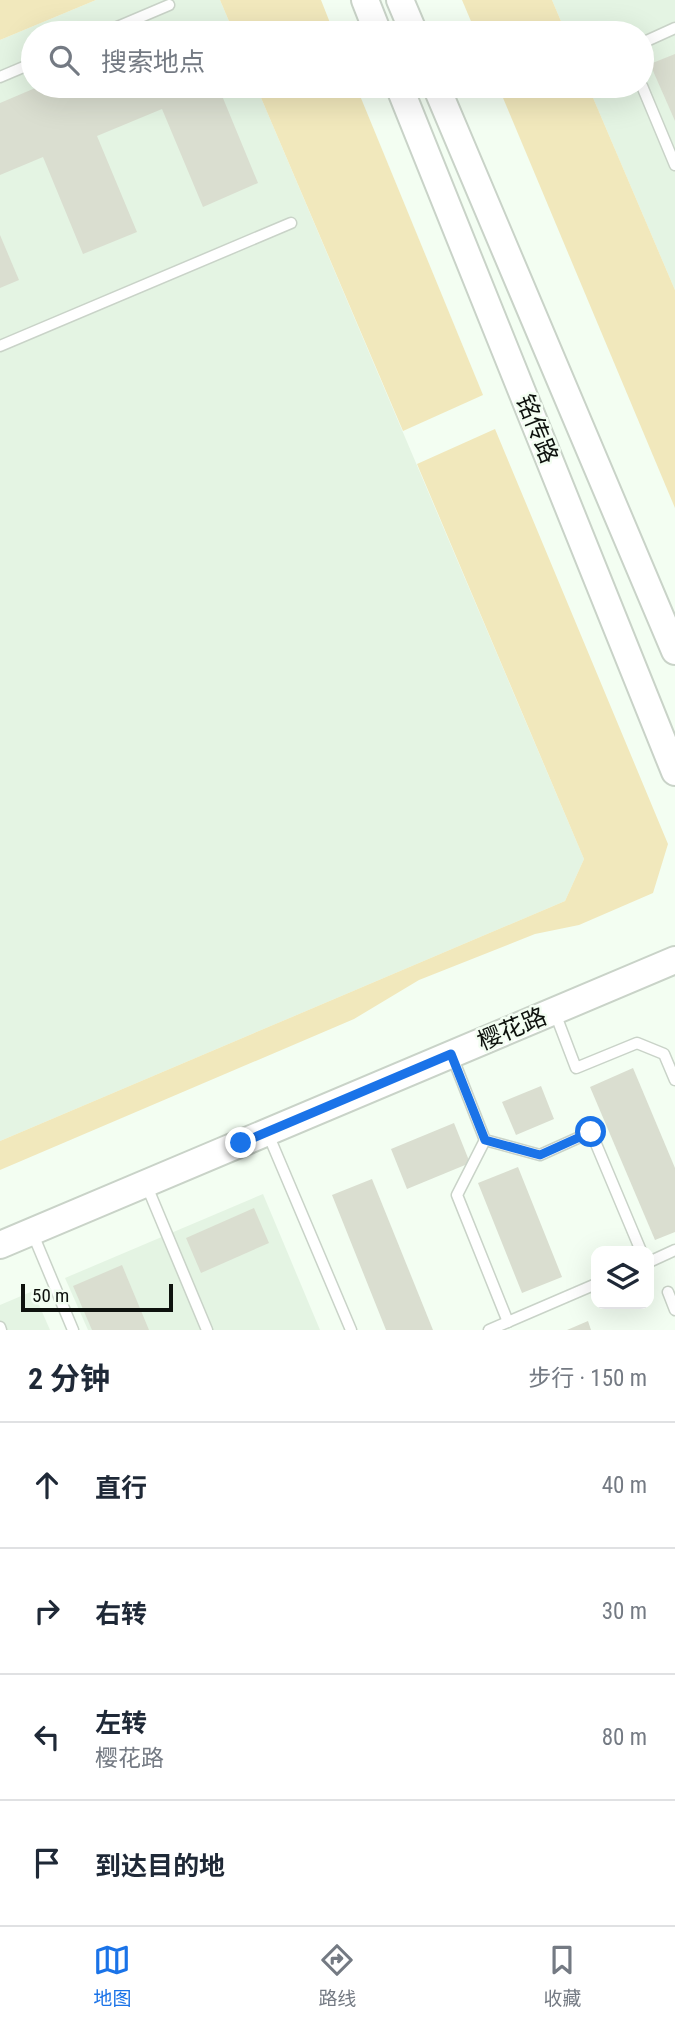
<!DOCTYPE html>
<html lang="zh">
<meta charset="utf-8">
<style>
body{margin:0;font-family:"Roboto Condensed","Noto Sans SC",sans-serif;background:#f6f6f7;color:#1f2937}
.controls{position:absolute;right:21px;bottom:21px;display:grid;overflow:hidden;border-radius:14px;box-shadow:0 7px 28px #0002}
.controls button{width:63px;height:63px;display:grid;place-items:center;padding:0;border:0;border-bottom:2px solid #e0e1e3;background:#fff;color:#1f2937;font:35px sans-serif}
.scale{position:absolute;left:21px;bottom:18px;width:152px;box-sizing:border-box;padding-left:7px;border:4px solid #0e120e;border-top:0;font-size:19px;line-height:24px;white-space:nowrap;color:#0e120e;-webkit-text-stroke:5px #f3fef2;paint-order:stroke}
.stop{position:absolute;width:21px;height:21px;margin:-16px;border:5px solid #1a73e8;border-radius:50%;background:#fff}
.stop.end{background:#1a73e8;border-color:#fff;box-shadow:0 2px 7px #0008}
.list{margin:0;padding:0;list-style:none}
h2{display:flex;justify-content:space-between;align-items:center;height:91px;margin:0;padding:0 28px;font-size:30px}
h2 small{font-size:23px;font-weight:400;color:#747a83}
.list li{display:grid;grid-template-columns:46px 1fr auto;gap:21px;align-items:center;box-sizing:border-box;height:126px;padding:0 28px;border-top:2px solid #e0e1e3}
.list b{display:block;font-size:26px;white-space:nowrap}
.list p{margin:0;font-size:23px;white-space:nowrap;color:#747a83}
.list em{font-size:23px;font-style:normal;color:#747a83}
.icon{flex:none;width:38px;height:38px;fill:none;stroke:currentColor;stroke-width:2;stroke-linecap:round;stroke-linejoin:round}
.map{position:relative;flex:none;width:675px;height:1330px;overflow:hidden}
.search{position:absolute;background:#fff;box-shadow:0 7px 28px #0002;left:21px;right:21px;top:21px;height:77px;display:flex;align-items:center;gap:18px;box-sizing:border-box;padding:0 24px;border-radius:38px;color:#747a83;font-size:26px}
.sheet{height:595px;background:#fff}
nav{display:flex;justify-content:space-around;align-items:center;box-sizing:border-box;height:98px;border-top:2px solid #e0e1e3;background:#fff;font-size:19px;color:#747a83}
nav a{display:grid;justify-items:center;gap:4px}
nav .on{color:#1a73e8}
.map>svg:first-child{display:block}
.built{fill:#e4f4e3}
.green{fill:#f1e8bc}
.building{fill:#daded0}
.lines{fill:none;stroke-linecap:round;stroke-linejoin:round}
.lane-casing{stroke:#c9d3c8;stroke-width:13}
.secondary-casing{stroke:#c9d3c8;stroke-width:30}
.lane{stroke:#fff;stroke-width:10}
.secondary{stroke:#fff;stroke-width:26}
.route{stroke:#1a73e8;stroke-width:9}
.labels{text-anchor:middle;stroke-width:5;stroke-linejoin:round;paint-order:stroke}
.street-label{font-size:24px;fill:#0e120e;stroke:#f3fef2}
</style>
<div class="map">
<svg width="675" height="1330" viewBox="0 0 675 1330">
<rect width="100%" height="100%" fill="#f3fef2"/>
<!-- built -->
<g class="built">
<path d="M96 0H220L234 33H33V86H256L584 859 565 901 0 1141V40Z"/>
<path d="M552 0H675V290L588 86H642V33H566Z"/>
<path d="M263 1194 320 1330H88L65 1278Z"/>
<path d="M33 1291 50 1330H0V1305Z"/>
</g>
<!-- green -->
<g class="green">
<path d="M0 0H96L0 40Z"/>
<path d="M220 0H321L334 33H234Z"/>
<path d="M462 0H552L566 33H476Z"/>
<path d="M256 86H356L483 395 403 431Z"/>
<path d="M498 86H588L675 290V508Z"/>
<path d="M495 429 668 844 653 893 579 925 535 934 419 980 354 1019 0 1170V1141L565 901 584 859 417 464Z"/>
</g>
<!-- building -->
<g class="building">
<path d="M191 23 196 33H166Z"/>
<path d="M675 54V121L650 64Z"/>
<path d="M40 86H218L258 183 203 207 162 109 97 136 137 232 83 254 43 157 0 175V103Z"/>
<path d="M0 235 19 280 0 288Z"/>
<path d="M633 1068 675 1168V1232L655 1240 590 1087Z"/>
<path d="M541 1086 554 1119 516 1135 502 1102Z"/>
<path d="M454 1123 470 1163 407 1189 391 1149Z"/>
<path d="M518 1167 562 1277 522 1293 478 1183Z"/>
<path d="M372 1179 433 1330H386L332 1195Z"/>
<path d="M254 1208 269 1243 201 1273 186 1238Z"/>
<path d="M122 1265 149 1330H92L73 1286Z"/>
<path d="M588 1321 591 1330H567Z"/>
</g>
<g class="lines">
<!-- lane casing -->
<g class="lane-casing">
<g id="lane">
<path d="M103 33 169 5"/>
<path d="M642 43 675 28"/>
<path d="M0 77 33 63"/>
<path d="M642 86 675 165"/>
<path d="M0 346 291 223"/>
<path d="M555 1013 576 1068 637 1043 664 1054 675 1080"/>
<path d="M452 1056 485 1140 540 1155 591 1132 641 1251"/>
<path d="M268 1134 351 1330"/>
<path d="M485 1140 457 1195 508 1322"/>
<path d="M146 1184 207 1330"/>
<path d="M32 1232 73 1330"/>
<path d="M649 1262 675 1250"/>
<path d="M668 1292 675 1310"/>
<path d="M0 1327 1 1330"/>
<path d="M489 1330 596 1284"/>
</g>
</g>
<!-- secondary casing -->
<g class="secondary-casing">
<g id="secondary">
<path d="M365 0 378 33"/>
<path d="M400 0 414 33"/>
<path d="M399 86 675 772"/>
<path d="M436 86 675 651"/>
<path d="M0 1245 675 960"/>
</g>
</g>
<!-- lane -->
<use href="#lane" class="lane"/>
<!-- secondary -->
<use href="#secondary" class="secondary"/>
</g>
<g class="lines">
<!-- route -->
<path class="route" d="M241 1143 451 1054 485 1140 540 1155 591 1132"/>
</g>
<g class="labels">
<!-- street labels -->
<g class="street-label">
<text transform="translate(537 429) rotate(68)" y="8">铭传路</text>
<text transform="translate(512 1029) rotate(-23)" y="8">樱花路</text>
</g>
</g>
</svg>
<div class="controls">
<button><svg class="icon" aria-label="layers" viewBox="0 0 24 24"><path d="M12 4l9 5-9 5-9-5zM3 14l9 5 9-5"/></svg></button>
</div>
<div class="scale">50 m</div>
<div class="stop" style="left:591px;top:1132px"></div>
<div class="stop end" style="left:241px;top:1143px"></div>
<div class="search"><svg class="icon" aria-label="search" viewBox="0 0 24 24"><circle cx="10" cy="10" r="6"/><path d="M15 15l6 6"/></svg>搜索地点</div>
</div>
<section class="sheet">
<h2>2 分钟<small>步行 · 150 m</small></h2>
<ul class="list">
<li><svg class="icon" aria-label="ahead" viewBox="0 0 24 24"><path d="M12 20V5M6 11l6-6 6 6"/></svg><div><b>直行</b></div><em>40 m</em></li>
<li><svg class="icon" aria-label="right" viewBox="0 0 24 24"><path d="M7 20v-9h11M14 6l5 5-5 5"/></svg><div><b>右转</b></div><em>30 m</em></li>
<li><svg class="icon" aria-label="left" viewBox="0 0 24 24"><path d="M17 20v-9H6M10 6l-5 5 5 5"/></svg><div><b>左转</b><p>樱花路</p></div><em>80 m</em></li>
<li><svg class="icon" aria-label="arrive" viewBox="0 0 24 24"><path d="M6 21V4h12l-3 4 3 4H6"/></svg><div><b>到达目的地</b></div></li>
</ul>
</section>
<nav>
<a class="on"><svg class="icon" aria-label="map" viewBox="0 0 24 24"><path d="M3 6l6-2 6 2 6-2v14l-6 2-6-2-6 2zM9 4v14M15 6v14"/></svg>地图</a>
<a><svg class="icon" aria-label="directions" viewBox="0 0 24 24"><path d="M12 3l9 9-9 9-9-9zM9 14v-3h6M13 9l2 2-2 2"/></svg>路线</a>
<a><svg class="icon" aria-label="saved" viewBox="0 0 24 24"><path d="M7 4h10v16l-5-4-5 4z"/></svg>收藏</a>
</nav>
